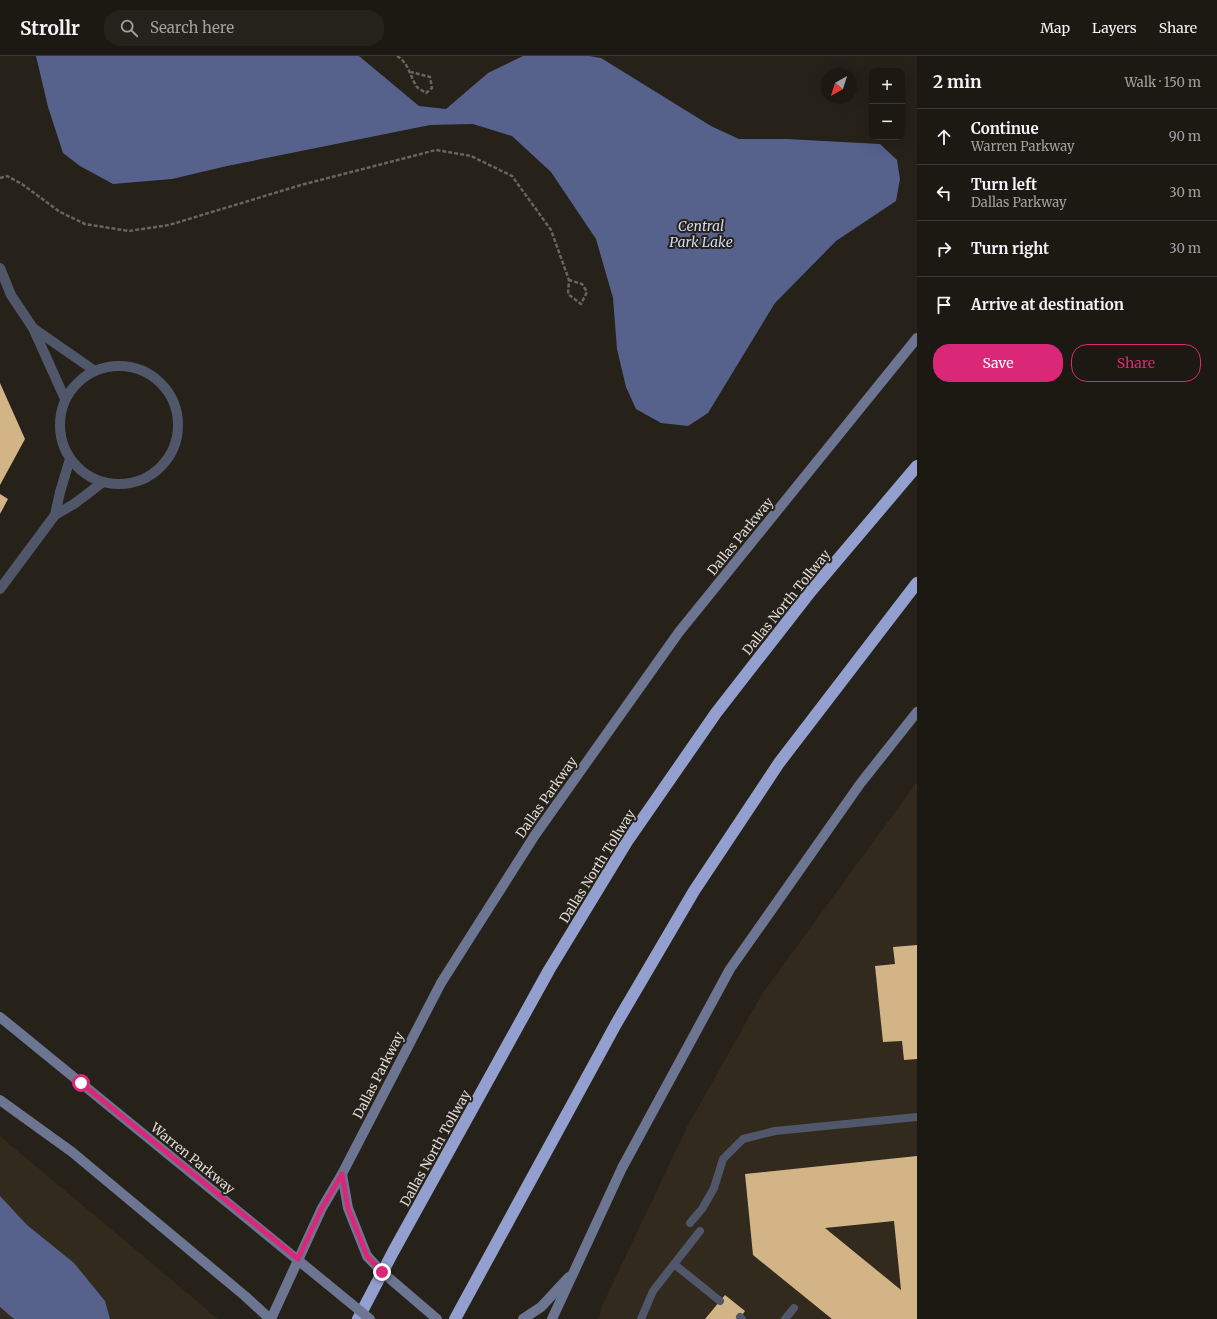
<!DOCTYPE html>
<meta charset="utf-8">
<style>
body{margin:0;font-family:Merriweather,serif;background:#25221c;color:#f1f3f6}
.controls{position:absolute;right:12px;top:12px;display:grid;overflow:hidden;border-radius:8px;box-shadow:0 4px 16px #0002}
.controls button{width:36px;height:36px;display:grid;place-items:center;padding:0;border:0;border-bottom:1px solid #3a3833;background:#1c1913;color:#f1f3f6;font:20px sans-serif}
.compass{position:absolute;left:821px;top:12px;width:36px;height:36px;border-radius:50%;background:#1c1913;box-shadow:0 4px 16px #0002;rotate:219deg}
.stop{position:absolute;width:12px;height:12px;margin:-9px;border:3px solid #db2777;border-radius:50%;background:#fff}
.stop.end{background:#db2777;border-color:#fff;box-shadow:0 1px 4px #0008}
.list{margin:0;padding:0;list-style:none}
h2{display:flex;justify-content:space-between;align-items:center;height:52px;margin:0;padding:0 16px;font-size:17px}
h2 small{font-size:13px;font-weight:400;color:#a0a0a0}
.list li{display:grid;grid-template-columns:26px 1fr auto;gap:12px;align-items:center;box-sizing:border-box;height:56px;padding:0 16px;border-top:1px solid #3a3833}
.list b{display:block;font-size:15px;white-space:nowrap}
.list p{margin:0;font-size:13px;white-space:nowrap;color:#a0a0a0}
.list em{font-size:13px;font-style:normal;color:#a0a0a0}
.actions{display:flex;gap:8px;padding:12px 16px}
.actions a{flex:1;padding:9px 0;border:1px solid #db2777;border-radius:16px;text-align:center;font-size:14px;color:#db2777}
.actions .main{background:#db2777;color:#fff}
.icon{flex:none;width:22px;height:22px;fill:none;stroke:currentColor;stroke-width:2;stroke-linecap:round;stroke-linejoin:round}
.map{position:relative;flex:none;width:917px;height:1263px;overflow:hidden}
header{display:flex;align-items:center;gap:24px;box-sizing:border-box;height:56px;padding:0 20px;background:#1c1913;border-bottom:1px solid #3a3833}
header strong{font-size:19px}
nav{display:flex;gap:22px;margin-inline-start:auto;font-size:14px}
.search{width:280px;height:36px;background:#25221c;display:flex;align-items:center;gap:10px;box-sizing:border-box;padding:0 14px;border-radius:16px;color:#a0a0a0;font-size:15px}
main{display:flex}
aside{flex:1;background:#1c1913}
.map>svg:first-child{display:block}
.built{fill:#322a1d}
.water{fill:#56618c}
.building{fill:#d3b487;fill-rule:evenodd}
.lines{fill:none;stroke-linecap:round;stroke-linejoin:round}
.path{stroke:#69645d;stroke-width:2.5;stroke-dasharray:4 2;stroke-linecap:butt}
.lane{stroke:#51576a;stroke-width:8}
.street{stroke:#51576a;stroke-width:10}
.secondary{stroke:#6c7592;stroke-width:10}
.highway{stroke:#93a0cf;stroke-width:12}
.secondary-bridge{stroke:#6c7592;stroke-width:10}
.route{stroke:#db2777;stroke-width:5}
.labels{text-anchor:middle;stroke-width:4;stroke-linejoin:round;paint-order:stroke}
.street-label{font-size:13px;fill:#dedad6;stroke:#262119}
.water-label{font-size:14px;font-style:italic;fill:#d1daf6;stroke:#262119}
</style>
<header>
<strong>Strollr</strong>
<div class="search"><svg class="icon" aria-label="search" viewBox="0 0 24 24"><circle cx="10" cy="10" r="6"/><path d="M15 15l6 6"/></svg>Search here</div>
<nav><a>Map</a><a>Layers</a><a>Share</a></nav>
</header>
<main>
<div class="map">
<svg width="917" height="1263" viewBox="0 0 917 1263">
<rect width="100%" height="100%" fill="#262119"/>
<!-- built -->
<g class="built">
<path d="M917 726V1263H599L602 1250 687 1071 762 938Z"/>
<path d="M0 1080 218 1263H0Z"/>
</g>
<!-- water -->
<g class="water">
<path d="M36 0H359L419 50 446 53 488 17 523 0H589L601 2 711 70 739 83H787L880 88 897 104 900 123 896 145 836 185 775 247 708 357 688 370 661 367 636 353 626 331 617 293 613 242 596 183 551 116 512 80 473 68 430 69 227 110 172 123 113 128 80 110 63 97 48 51Z"/>
<path d="M0 1140 27 1169 74 1207 105 1245 110 1263H14L0 1251Z"/>
</g>
<!-- building -->
<g class="building">
<path d="M0 327 25 383 0 429Z"/>
<path d="M0 438 8 443 0 458Z"/>
<path d="M917 889V1003L904 1004 902 985 883 986 875 910 895 908 893 891Z"/>
<path d="M917 1100V1263H832L753 1199 745 1118ZM894 1165 901 1234 825 1172Z"/>
<path d="M725 1239 745 1255 739 1263H705Z"/>
</g>
<g class="lines">
<!-- path -->
<g class="path">
<path d="M397 0C409 7 410 21 417 31 419 33 423 35 426 37L432 32 430 21 411 16"/>
<path d="M0 122 7 120 22 128 60 156 85 168 129 175 169 169 301 129 436 94 471 100 512 120 551 174 569 224 568 238 581 248 587 236 582 228 569 224"/>
</g>
<!-- lane -->
<g class="lane">
<path d="M690 1167 702 1153 714 1132 723 1103 743 1083 775 1075 917 1061"/>
<path d="M674 1208 720 1245"/>
<path d="M740 1261 742 1263"/>
<path d="M641 1263 653 1235 700 1175"/>
<path d="M785 1263 794 1252"/>
</g>
<!-- street -->
<g class="street">
<path d="M0 212 11 239 33 272 65 343"/>
<path d="M33 272 95 315"/>
<circle cx="119" cy="369" r="59"/>
<path d="M55 459 60 436 70 403"/>
<path d="M0 533 55 459 74 448 103 426"/>
</g>
<!-- secondary -->
<g class="secondary">
<path d="M0 961 326 1227"/>
<path d="M0 1044 72 1096 245 1240 270 1263"/>
<path d="M342 1118 348 1152 367 1200"/>
<path d="M271 1263 322 1152 342 1118 441 927 535 779 679 576 917 282"/>
<path d="M523 1263 541 1251 569 1221"/>
<path d="M552 1263 622 1112 730 913 860 728 917 656"/>
</g>
<!-- highway -->
<g class="highway">
<path d="M358 1263 393 1196 549 914 628 784 716 657 811 535 917 410"/>
<path d="M455 1263 616 968 694 835 779 707 917 527"/>
</g>
<!-- secondary-bridge -->
<g class="secondary-bridge">
<path d="M367 1200 382 1216 437 1263"/>
<path d="M326 1227 370 1263"/>
</g>
</g>
<g class="lines">
<!-- route -->
<path class="route" d="M81 1027 298 1203 322 1152 342 1118 348 1152 367 1200 382 1216"/>
</g>
<g class="labels">
<!-- street labels -->
<g class="street-label">
<text transform="translate(740 480) rotate(-51)" y="5">Dallas Parkway</text>
<text transform="translate(786 546) rotate(-51)" y="5">Dallas North Tollway</text>
<text transform="translate(546 741) rotate(-55)" y="5">Dallas Parkway</text>
<text transform="translate(597 810) rotate(-58)" y="5">Dallas North Tollway</text>
<text transform="translate(378 1019) rotate(-63)" y="5">Dallas Parkway</text>
<text transform="translate(435 1092) rotate(-61)" y="5">Dallas North Tollway</text>
<text transform="translate(193 1102) rotate(39)" y="5">Warren Parkway</text>
</g>
<!-- water labels -->
<g class="water-label">
<text x="701" y="175">Central<tspan x="701" dy="16">Park Lake</tspan></text>
</g>
</g>
</svg>
<div class="controls">
<button>+</button>
<button>−</button>
</div>
<svg class="compass" viewBox="-18 -18 36 36"><path d="M0-13l5 13h-10z" fill="#e53935"/><path d="M0 13l5-13h-10z" fill="#a0a0a0"/></svg>
<div class="stop" style="left:81px;top:1027px"></div>
<div class="stop end" style="left:382px;top:1216px"></div>
</div>
<aside>
<h2>2 min<small>Walk · 150 m</small></h2>
<ul class="list">
<li><svg class="icon" aria-label="ahead" viewBox="0 0 24 24"><path d="M12 20V5M6 11l6-6 6 6"/></svg><div><b>Continue</b><p>Warren Parkway</p></div><em>90 m</em></li>
<li><svg class="icon" aria-label="left" viewBox="0 0 24 24"><path d="M17 20v-9H6M10 6l-5 5 5 5"/></svg><div><b>Turn left</b><p>Dallas Parkway</p></div><em>30 m</em></li>
<li><svg class="icon" aria-label="right" viewBox="0 0 24 24"><path d="M7 20v-9h11M14 6l5 5-5 5"/></svg><div><b>Turn right</b></div><em>30 m</em></li>
<li><svg class="icon" aria-label="arrive" viewBox="0 0 24 24"><path d="M6 21V4h12l-3 4 3 4H6"/></svg><div><b>Arrive at destination</b></div></li>
</ul>
<div class="actions"><a class="main">Save</a><a>Share</a></div>
</aside>
</main>
